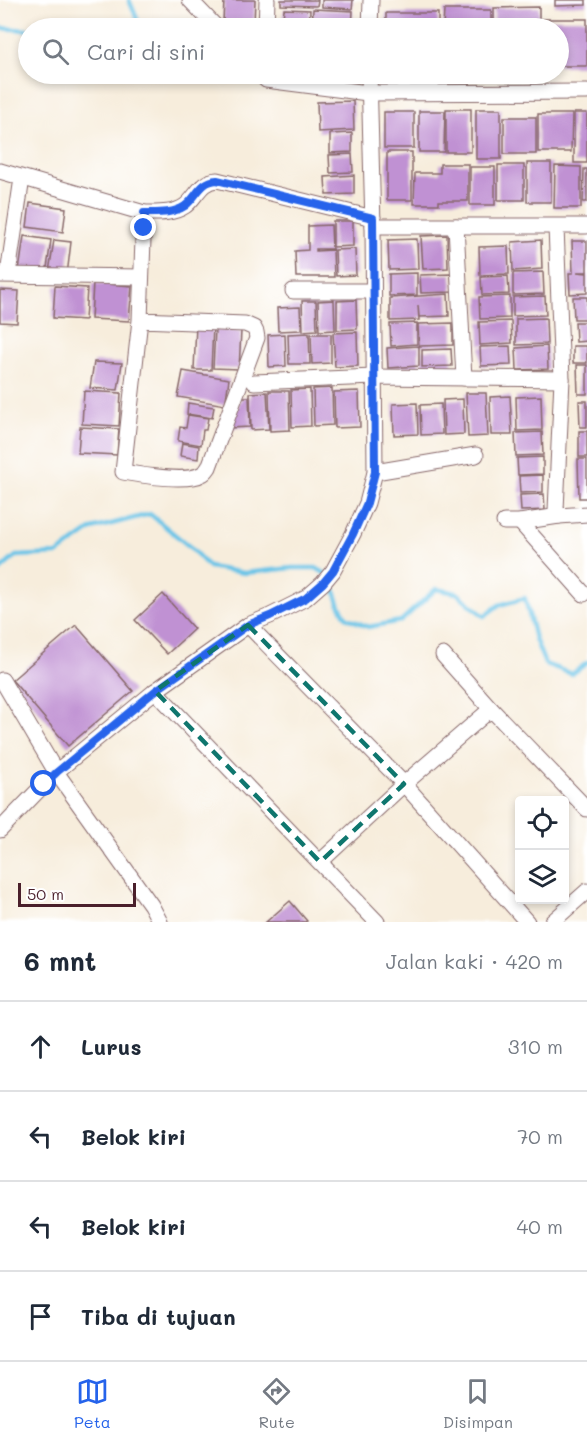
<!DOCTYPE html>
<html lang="id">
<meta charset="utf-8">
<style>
body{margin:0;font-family:Mali,sans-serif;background:#f2f2f3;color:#1f2937}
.controls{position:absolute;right:18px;bottom:18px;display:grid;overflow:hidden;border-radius:6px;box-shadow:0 3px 9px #0003}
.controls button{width:54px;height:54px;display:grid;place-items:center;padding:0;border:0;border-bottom:2px solid #e0e1e3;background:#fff;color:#1f2937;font:30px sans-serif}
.scale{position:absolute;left:18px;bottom:15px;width:118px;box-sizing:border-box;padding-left:6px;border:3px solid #4a1f2b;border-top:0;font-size:16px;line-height:21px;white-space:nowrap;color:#4a1f2b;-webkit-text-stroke:4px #fff;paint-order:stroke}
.stop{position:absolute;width:18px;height:18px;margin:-14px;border:4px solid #2563eb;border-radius:50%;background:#fff}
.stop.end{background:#2563eb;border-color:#fff;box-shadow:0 2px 6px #0008}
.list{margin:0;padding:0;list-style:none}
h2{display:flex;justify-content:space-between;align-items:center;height:78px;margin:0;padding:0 24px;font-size:26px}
h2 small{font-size:20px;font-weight:400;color:#747a83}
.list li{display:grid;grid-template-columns:39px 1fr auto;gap:18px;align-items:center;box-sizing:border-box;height:90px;padding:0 24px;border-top:2px solid #e0e1e3}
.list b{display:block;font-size:22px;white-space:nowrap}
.list em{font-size:20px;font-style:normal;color:#747a83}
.icon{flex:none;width:33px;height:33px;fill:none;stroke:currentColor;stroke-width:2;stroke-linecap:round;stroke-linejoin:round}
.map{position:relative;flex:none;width:587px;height:922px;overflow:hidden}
.search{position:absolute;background:#fff;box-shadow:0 3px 9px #0003;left:18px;right:18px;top:18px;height:66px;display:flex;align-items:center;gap:15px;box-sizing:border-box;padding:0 21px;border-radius:33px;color:#747a83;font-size:22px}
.sheet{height:438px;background:#fff}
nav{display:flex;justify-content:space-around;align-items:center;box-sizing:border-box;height:84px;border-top:2px solid #e0e1e3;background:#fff;font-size:16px;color:#747a83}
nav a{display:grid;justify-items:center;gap:3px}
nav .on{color:#2563eb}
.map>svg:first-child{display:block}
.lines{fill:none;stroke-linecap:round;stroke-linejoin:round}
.stream{stroke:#69c4e7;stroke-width:4.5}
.building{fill:#c091d3}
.street-casing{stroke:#876769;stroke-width:17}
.street{stroke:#fff;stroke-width:15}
.route{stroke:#2563eb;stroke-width:8}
.marked{fill:none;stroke:#0f766e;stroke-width:4.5;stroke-dasharray:12 8;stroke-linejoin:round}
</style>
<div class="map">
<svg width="587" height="922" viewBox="0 0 587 922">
<rect width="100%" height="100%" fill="#fff"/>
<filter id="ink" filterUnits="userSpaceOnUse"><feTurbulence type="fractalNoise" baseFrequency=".0167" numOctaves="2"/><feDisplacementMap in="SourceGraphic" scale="12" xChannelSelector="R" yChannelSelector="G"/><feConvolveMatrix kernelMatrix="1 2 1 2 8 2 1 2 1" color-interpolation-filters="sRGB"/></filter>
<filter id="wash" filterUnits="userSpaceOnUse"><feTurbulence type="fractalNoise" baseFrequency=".008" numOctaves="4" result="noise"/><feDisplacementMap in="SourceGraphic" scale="24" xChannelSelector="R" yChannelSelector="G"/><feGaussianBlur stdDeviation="1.35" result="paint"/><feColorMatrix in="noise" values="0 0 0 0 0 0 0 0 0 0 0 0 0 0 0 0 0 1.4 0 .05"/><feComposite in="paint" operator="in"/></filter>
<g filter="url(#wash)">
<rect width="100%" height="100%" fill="#f7eddc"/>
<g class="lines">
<!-- stream -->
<g class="stream">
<path d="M129 0 141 28H139"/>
<path d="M0 28 28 30"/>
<path d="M0 570 16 556 57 554 92 529 150 514 190 547 209 567 244 573 292 568H316L326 574"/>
<path d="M331 580 340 606 346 617 368 627 401 621 436 589 457 593 484 616 499 605 525 598 535 639 545 664 572 674 587 663"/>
</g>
</g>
<g id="blocks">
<!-- building -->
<g class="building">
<path d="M224 0H255L254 24 223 22Z"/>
<path d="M281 0H318L317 6 281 5Z"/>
<path d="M322 0H353L352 9 322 7Z"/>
<path d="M555 0H586V5L555 6Z"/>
<path d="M539 7V28H494V8Z"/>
<path d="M284 9 310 10 309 28H282Z"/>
<path d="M313 9 353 11 352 28H312Z"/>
<path d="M444 10H491V28H443Z"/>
<rect x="386" y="13" width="52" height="15"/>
<path d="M541 19H587V66H558V28H541Z"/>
<path d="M353 101 354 130 318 132 317 102Z"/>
<rect x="446" y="109" width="25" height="43"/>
<rect x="476" y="109" width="25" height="50"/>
<path d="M419 111H445L444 152H419Z"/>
<rect x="384" y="112" width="30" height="36"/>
<rect x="574" y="113" width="13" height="50"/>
<path d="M538 114H572L571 152H538Z"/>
<rect x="504" y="117" width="32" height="37"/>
<path d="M352 133V152L330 153V134Z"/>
<rect x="387" y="152" width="25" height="48"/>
<path d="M352 154 353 172 330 173 329 155Z"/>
<rect x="527" y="163" width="24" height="39"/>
<path d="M440 164H468V201H439V204H414L415 173H440Z"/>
<rect x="498" y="165" width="26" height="35"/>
<path d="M555 166 581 167V208H554Z"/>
<rect x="470" y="167" width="25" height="38"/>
<path d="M584 169H587V202H583Z"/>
<path d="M354 175V194L326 195 325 177Z"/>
<path d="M30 203 66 208 63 232 27 227Z"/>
<path d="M333 221H353V246L333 247Z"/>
<path d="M331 225 332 249H316V251L333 250 334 277H296L295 251 308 250V226Z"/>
<path d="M447 235 448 268 423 269 421 236Z"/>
<path d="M24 236 51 240 46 275 19 271Z"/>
<path d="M417 239 418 269 389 270 388 240Z"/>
<path d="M54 240 71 242 67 275 49 272Z"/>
<path d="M541 240 542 269 513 271 512 242Z"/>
<path d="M572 241H587V272H577L587 273V293L570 294 569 273H573Z"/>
<path d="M508 246 509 274 480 275 479 247Z"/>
<path d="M355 249 356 275 336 276 335 250Z"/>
<path d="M543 272 544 294 513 295V273Z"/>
<path d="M417 273V295L389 296V274Z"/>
<path d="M451 274 452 292 421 293 420 275Z"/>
<path d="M508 276 509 294 482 295 481 277Z"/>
<path d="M93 283 132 286 129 321 91 319Z"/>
<path d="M55 286 87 288 85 320 53 318Z"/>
<path d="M0 290 19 291 17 323 0 322Z"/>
<path d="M448 294 449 316 419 317 418 305 419 320 390 321V298Z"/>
<path d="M510 296V318L480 319 479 297Z"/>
<path d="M545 296 546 315 513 316V297Z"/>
<path d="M573 297H587V319H574Z"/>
<path d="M334 300 335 330 319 331 318 301Z"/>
<path d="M356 300 357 329 337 330V301Z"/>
<path d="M302 301H316L317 330 303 331Z"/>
<path d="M300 307 301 330 278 331 277 308Z"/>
<path d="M546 318 547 344 516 345V319Z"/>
<path d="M511 321 512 343 480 345 479 322Z"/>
<path d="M575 322H587V341L576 342Z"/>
<path d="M417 323V344L391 346 390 324Z"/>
<path d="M453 323V345L419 346 418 324Z"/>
<path d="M196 325 213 326 211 370H194Z"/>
<path d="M215 330 241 331 239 369 213 368Z"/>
<path d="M357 332 358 366 335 367 333 333Z"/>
<path d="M309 333 310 364H289L288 334Z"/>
<path d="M285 334 286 366 269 367 268 335Z"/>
<path d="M311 334H331V363L312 364Z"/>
<path d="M419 346V366L388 368 387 348Z"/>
<path d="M510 346 511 365 481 366 480 347Z"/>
<path d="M547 346 548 369 517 370 516 348Z"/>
<rect x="573" y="346" width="14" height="17"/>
<path d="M451 349 452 366 422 367V350Z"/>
<path d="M94 362 122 363 118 390 90 388Z"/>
<path d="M577 365H587V394H578Z"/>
<path d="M183 371 229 379 225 405 178 397Z"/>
<path d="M332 388 333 425 314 426 313 389Z"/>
<path d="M310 389 311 426 292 427 291 390Z"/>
<path d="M84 391 121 393 119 426 82 424Z"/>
<path d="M269 391H289L290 430 270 431Z"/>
<path d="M359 391 360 427 335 428 334 392Z"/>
<path d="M267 392 269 429 251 430 250 393Z"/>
<path d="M466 393H486L488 436 468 437Z"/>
<path d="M510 396 512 435H491L490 397Z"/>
<path d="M541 396 542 430 517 431 516 397Z"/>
<path d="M242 397H249L250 427 229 428Z"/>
<path d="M463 399 464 434 444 435 443 400Z"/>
<path d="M579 401H587V427H580Z"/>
<path d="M188 403 214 407 212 418 187 414Z"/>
<path d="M417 403 418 434 394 435 393 404Z"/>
<path d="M441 404 442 434 421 435 420 405Z"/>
<path d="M188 415 208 418 206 430H203L201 445 178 441 180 427 186 428Z"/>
<path d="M80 427 119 429 117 455 78 453Z"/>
<rect x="579" y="431" width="8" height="26"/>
<path d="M542 432 543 455 516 456 515 433Z"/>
<path d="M182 443 199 446 198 459 180 456Z"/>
<path d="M543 457V474L518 475 517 458Z"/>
<path d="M578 459H587V498H579Z"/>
<path d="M543 475V492L520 493 519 476Z"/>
<path d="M544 494 545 510 521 511 520 495Z"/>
<path d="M163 594 194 629 167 654 135 620Z"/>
<path d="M76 625 133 691 68 746 12 680Z"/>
<path d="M290 901 307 921 305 922H266Z"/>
</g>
</g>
</g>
<g filter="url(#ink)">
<use href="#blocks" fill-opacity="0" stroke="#876769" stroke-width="1.5"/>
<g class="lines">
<!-- street casing -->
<g class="street-casing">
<g id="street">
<path d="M190 0 217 28"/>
<path d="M266 28 267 0"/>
<path d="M370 28 371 0"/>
<path d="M260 74 266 80 368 93 587 92"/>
<path d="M0 171 144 213 140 320 123 472C140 475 188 483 202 474 205 473 207 470 209 467L257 338 256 332 254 328 245 324 140 320"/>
<path d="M144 213C158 213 173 214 185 206 197 197 200 181 217 180L373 218"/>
<path d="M373 226H587"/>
<path d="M456 226 464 378"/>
<path d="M556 227 562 379 556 510 559 516 587 514"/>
<path d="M8 274 22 178"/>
<path d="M0 275 141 277"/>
<path d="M293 291H373"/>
<path d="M254 382 374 377 562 379"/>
<path d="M375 472 476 455"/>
<path d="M504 522H520L559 516"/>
<path d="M520 522 584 594"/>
<path d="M248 625 404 784 527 922"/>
<path d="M443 655 491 709"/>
<path d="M2 680 56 772 151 905 160 922"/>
<path d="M155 691 377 922"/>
<path d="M0 830 56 772 155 691 248 625 270 616 306 598 323 583 333 571 353 534 367 503 375 472 373 226 369 74"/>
<path d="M320 862 404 784 491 709 587 809"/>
<path d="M552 922 587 891"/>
</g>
</g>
<!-- street -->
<use href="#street" class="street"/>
</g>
</g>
<g class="lines" filter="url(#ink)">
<!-- route -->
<path class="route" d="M44 784 57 772 155 691 248 625 270 616 306 598 323 583 333 571 353 534 367 503 375 472 373 218 217 180C200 181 197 197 185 206 173 214 158 213 144 213V228"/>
</g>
<!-- marked area -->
<path class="marked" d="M248 625 404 784 320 862 155 691Z"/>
</svg>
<div class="controls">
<button><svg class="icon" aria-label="locate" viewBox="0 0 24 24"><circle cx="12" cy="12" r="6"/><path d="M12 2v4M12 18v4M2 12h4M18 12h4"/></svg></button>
<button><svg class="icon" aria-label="layers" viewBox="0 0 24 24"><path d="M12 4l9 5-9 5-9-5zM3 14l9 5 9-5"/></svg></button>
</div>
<div class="scale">50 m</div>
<div class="stop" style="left:44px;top:784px"></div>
<div class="stop end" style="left:144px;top:228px"></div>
<div class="search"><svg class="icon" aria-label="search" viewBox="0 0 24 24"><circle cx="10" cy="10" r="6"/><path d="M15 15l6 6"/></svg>Cari di sini</div>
</div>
<section class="sheet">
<h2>6 mnt<small>Jalan kaki · 420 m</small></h2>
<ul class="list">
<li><svg class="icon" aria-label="ahead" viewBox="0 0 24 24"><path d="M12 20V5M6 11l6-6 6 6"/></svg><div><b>Lurus</b></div><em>310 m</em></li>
<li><svg class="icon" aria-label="left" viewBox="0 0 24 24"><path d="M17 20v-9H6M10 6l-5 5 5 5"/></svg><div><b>Belok kiri</b></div><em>70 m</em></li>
<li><svg class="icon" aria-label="left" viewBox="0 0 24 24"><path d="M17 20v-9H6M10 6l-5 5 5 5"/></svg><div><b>Belok kiri</b></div><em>40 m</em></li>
<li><svg class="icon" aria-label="arrive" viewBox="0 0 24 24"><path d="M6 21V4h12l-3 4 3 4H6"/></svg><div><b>Tiba di tujuan</b></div></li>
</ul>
</section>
<nav>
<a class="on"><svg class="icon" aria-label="map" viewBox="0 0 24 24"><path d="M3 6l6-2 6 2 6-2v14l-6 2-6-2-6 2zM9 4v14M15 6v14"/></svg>Peta</a>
<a><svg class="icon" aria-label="directions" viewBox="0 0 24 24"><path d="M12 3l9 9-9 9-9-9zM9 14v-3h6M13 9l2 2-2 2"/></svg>Rute</a>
<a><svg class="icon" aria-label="saved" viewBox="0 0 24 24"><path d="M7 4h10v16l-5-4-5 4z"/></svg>Disimpan</a>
</nav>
